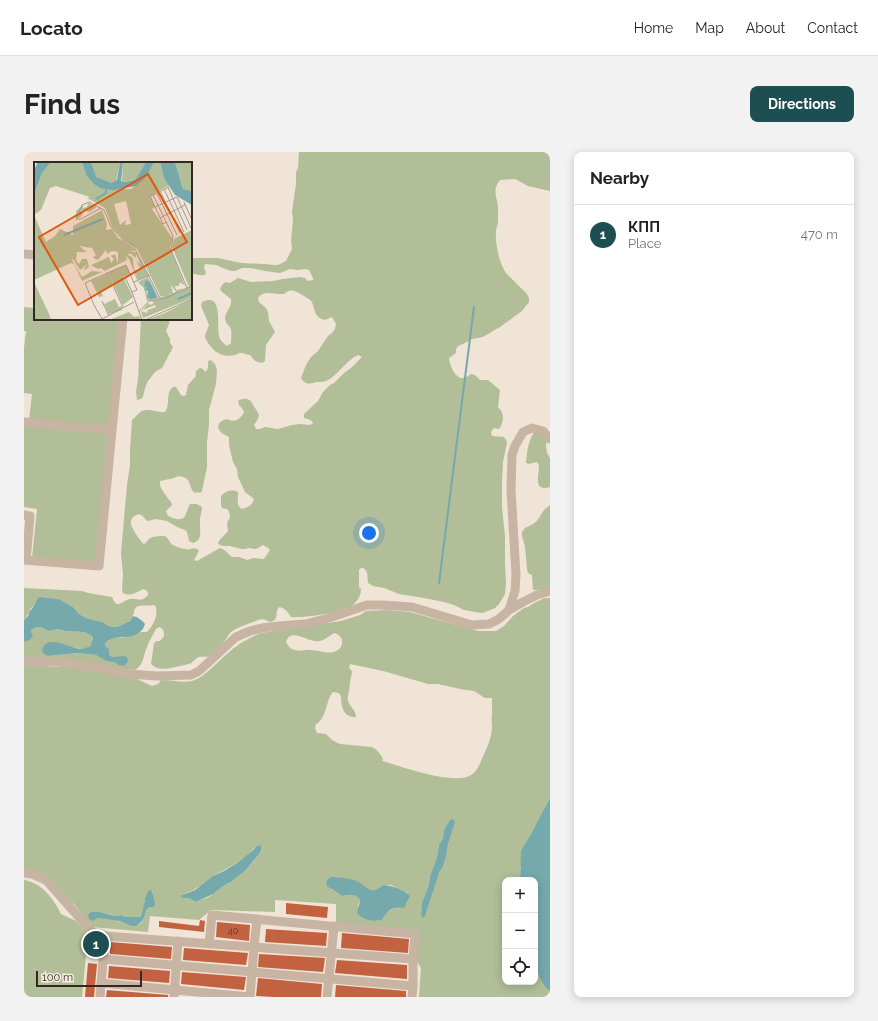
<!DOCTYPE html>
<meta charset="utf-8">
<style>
body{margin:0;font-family:Raleway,sans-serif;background:#f2f2f2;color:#222}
.controls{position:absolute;right:12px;bottom:12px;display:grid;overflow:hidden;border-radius:8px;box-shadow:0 2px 10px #0003}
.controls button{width:36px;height:36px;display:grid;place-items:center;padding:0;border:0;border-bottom:1px solid #e0e0e0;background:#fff;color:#222;font:20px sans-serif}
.scale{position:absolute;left:12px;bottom:10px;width:106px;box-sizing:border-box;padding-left:4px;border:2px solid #322925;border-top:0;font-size:11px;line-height:14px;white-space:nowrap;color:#322925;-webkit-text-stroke:3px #f8eee2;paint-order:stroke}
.you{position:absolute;left:345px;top:381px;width:14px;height:14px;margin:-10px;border:3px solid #fff;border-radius:50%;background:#1a73e8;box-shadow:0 0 0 6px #1a73e833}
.badge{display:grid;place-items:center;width:26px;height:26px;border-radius:50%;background:#1c4e52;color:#fff;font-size:13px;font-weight:700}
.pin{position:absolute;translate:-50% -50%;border:2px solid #fff;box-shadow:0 1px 4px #0006}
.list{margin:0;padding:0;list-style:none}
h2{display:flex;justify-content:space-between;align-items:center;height:52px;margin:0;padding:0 16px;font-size:17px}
h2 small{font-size:13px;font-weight:400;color:#767676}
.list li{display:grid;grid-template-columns:26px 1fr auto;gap:12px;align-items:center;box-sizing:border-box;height:60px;padding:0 16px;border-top:1px solid #e0e0e0}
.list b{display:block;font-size:15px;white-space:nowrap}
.list p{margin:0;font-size:13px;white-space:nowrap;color:#767676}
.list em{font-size:13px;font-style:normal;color:#767676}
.icon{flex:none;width:22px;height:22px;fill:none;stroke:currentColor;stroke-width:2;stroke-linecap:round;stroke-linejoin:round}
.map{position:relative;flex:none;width:526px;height:845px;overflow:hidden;border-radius:8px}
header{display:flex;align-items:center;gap:24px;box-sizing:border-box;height:56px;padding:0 20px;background:#fff;border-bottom:1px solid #e0e0e0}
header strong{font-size:19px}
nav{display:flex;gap:22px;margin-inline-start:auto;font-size:14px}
.intro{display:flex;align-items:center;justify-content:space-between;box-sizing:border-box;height:96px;padding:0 24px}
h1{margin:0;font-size:28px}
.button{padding:10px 18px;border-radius:8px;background:#1c4e52;color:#fff;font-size:14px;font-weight:700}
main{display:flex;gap:24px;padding:0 24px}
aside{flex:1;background:#fff;border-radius:8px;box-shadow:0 2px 10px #0003}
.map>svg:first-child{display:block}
.green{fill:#b1be97;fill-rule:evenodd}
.water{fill:#76a9ac}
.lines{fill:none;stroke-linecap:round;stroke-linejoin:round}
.stream{stroke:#76a9ac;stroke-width:2}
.building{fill:#c36241}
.minor{stroke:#c7b4a3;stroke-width:9}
.labels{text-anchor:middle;stroke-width:3;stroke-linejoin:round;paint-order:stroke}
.number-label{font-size:9px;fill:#56372c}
.inset-river{fill:none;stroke:#76a9ac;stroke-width:2}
.inset-road{fill:none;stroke:#a49990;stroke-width:1}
.view{fill:#df570d;fill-opacity:0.15;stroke:#df570d;stroke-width:2}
.inset-edge{fill:none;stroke:#322925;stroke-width:2}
</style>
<header>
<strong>Locato</strong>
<nav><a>Home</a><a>Map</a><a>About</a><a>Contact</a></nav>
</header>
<div class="intro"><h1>Find us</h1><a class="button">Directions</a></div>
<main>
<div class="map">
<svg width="526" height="845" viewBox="0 0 526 845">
<rect width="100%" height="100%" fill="#f0e4d7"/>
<!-- green -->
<g class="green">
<path d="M275 0H526V39L504 34 491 27 476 28C467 39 474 45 474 57 474 61 474 66 474 70 474 73 472 76 472 79 471 91 475 111 482 121L503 142 505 146V150L498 159 476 175 469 179 459 185 448 187 441 191 434 194 432 197V201L425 206C425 212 431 225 437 226 441 227 444 224 447 222L451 223 456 228H464L476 238 474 255C481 261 480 270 475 277L470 276 467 280 468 284 480 285 482 288 483 291 479 310 478 328V355L481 384V412L482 431 481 442 475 452 471 456 461 460 459 461 451 460 440 458 430 453 420 450 400 446 375 442 360 436 349 434 344 431C343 425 345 419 339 416H337L335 418V435L337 437C337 442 335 447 331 451 323 461 280 466 267 465 264 460 261 456 255 455 250 461 256 468 246 470 237 466 238 467 229 470 221 473 214 475 207 480 204 483 202 487 200 490 196 494 191 500 187 503 183 506 179 504 175 505 171 506 169 511 165 512 162 513 159 513 156 514 146 516 135 520 127 512L130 491 133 489H136L140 484C140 480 140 477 135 475L132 477C129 483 125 489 123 495 119 503 120 513 111 518L0 506V489H1L7 481V478L13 475H16L25 479 34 477 41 479 60 480 68 484C70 489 68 491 66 495L58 497 47 495 34 491H25L24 504 54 501 72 503 100 514V504L90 506 85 503V497L81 494 82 488 88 486H98L111 483 117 480H123C129 474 134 464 132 455L130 453C123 455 110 450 110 461L106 469 93 475H91L85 474 78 470 62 466 55 462 49 455 35 447 17 445 10 454 7 456 5 461 0 468V436L58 439 64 441 88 445C93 459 99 448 106 447 114 446 117 451 124 443V440L120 437C111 440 109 445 99 441L98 438 99 422 97 401 103 333 106 313V297L108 268C111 266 114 261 118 259 125 256 134 261 141 260 147 252 141 241 149 235H152L157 243 159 244 162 243 164 233 172 224C171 220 172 218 176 216L179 217 181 220C185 217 184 214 184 209L187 208 191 212 193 218 192 232 185 258V273L183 290V315L178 339 176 341 174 340 171 341C167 338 167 335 165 330 164 326 156 323 152 325 147 327 151 326 146 327 142 328 140 328 136 329 136 331 136 332 136 333 136 336 145 348 147 350L148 353 142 359C143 363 145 365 149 366 163 371 161 361 166 352H173L178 355C178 360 176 363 176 368 175 377 180 388 169 391L165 389 163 380 161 378 155 376 143 369 132 367 124 369C118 366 118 358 109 365 107 368 107 368 107 372 108 377 116 389 120 392 122 391 123 389 125 387 128 384 136 384 140 384 145 385 145 391 149 393 150 394 159 397 161 397 167 399 170 393 175 399L170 408 173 409 196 396 199 397 208 405H215L223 408 230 406 240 407 246 398 244 396 239 393 232 397 224 396 222 397H217L206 394H199L194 392 195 389 204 379 203 371 206 365 205 359 203 357 198 356 197 353V344C202 339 207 337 214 340 214 346 212 354 218 357 224 355 228 354 230 347L221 340 214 325 213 317 209 310 208 306 205 293V285C202 283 198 282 196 279 191 273 197 268 203 267 210 271 216 268 220 260L218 256 215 253 214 249C219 246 222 246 227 249 229 254 233 258 235 263L234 267 230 273 232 277H236L241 275 254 277 268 273 277 272 285 273 289 272C288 268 285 267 280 266V262L294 249 299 240 306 233 310 231 320 221 327 216 338 205 334 203C321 209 315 223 302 229 300 230 296 230 293 230 286 232 281 233 277 226L282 213 287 205 294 199 304 184 308 181 311 177 312 172 308 165 301 168C291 166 291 159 288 150 286 147 283 146 280 144 273 140 267 135 260 142 251 143 240 137 234 146L235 150 242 156 244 160 245 169 251 180 242 193 241 209 238 211 231 209 226 203C223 203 220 201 217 201 214 201 214 202 211 203 202 205 194 203 188 196 186 193 182 189 181 185 181 181 184 177 185 173L177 154 178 150C201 139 191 177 196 187 198 190 200 192 203 194L207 191C207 187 208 181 207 178 206 173 201 172 201 166 202 158 208 156 207 147L198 140 196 137 198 133 201 130 206 131 214 126 227 130 249 129 258 127 276 125 281 126 284 129 289 128V126L285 118 281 117 274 118 266 117 256 121 241 119 237 118 226 116H218L211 119H207L199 116 192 113 181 112 180 116 182 120 181 123C176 124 172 122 167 121V106H194L217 111 241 112 250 113H254L262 109 268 97 267 89 269 68 268 59 272 32V20L274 16Z"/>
<path d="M0 155 11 156V167H95L85 274 5 268 8 242 0 241V196L2 179H0Z"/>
<path d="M117 167H146L145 172 142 179 146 187V191L149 195 138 216 131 220 124 229 121 236 119 245 117 247 113 248 112 240 114 227Z"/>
<path d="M0 273 85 280 73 412 8 406 13 357 0 355Z"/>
<path d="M512 278 523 285 522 294 523 301 526 306V335C509 340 515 324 515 313L513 310 505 312 502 311C503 300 504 287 512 278Z"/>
<path d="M526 353V436L513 438H509L508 423 504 421 503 417 501 395 498 384V380L501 376 509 372 513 369 520 358Z"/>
<path d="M521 446H526V646L515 666 506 684 496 716V728H481V830H511V813C515 825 517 831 526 840V845H395L397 816 392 808 395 780 312 774V752L251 748V760L187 758 175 768 126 764 124 780 68 775 50 752 0 718V513L72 517 113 527 128 534 134 532 137 528C148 528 158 531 168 529 180 526 193 510 203 502 213 493 224 486 237 481L317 469 336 463 342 459 363 458 386 460 454 479H472L480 474 489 464 500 456 504 455 510 451ZM310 481C320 483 321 495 312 499 304 503 295 498 287 498 282 497 276 500 271 498 266 497 264 494 262 490 267 474 285 492 296 489 301 488 305 484 310 481ZM326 512 359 519 404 532H414L436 537 450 539 461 546H468C468 552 468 558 468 564 467 568 468 570 468 573 468 583 465 592 461 600 457 608 455 618 447 623 431 634 376 614 358 609L359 607C357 602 352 597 348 595L316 592 308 588 302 582 293 581 291 576 292 572 294 571C303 563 302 548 309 540 320 541 316 546 318 554 319 561 325 566 332 565 332 557 325 555 324 548 323 545 325 542 325 538 326 536 325 534 326 532 326 527 328 524 328 519L325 516ZM431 671 424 692 423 701 419 713 415 721 404 755 402 760 397 763 398 751 405 732 406 724 413 705 415 693 419 686 420 678ZM230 696 237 698 230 709 221 719 207 730 199 734 185 745 172 750 160 742C166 740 171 737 176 734 181 731 185 727 189 724 203 716 220 709 230 696ZM307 725 318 726 346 739C351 739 355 737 359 733H367L384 741 376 755C366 756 361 762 354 769L340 766 334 753 336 749 335 746C330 741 325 743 318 744L307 737ZM128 739 129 743 126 755 122 758C121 762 120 769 116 772 113 773 109 774 107 773 95 770 84 765 73 766L67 760 78 761 90 764 98 763 101 765H116L120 757V749Z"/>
<path d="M0 728C18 731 30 747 37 762L52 769 56 773 64 782 58 845H0Z"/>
</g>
<!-- water -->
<g class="water">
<path d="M17 445 35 447 49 455 55 462 62 466 78 470 85 474 91 475H93L106 469 109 464C114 465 118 468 121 472 115 494 82 478 81 494L85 497V503C91 508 97 502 103 505L104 509 100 514 95 513 90 510 83 509 72 503 54 501 24 504 19 501 18 498C19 496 20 493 22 492 28 486 48 496 56 497 59 497 62 495 66 495L69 487 68 484 60 480 41 479 34 477 25 479 16 475H13L7 478V481L9 483C7 487 4 490 0 489V468L4 464 6 459 10 454 14 446Z"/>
<path d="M526 646V840C517 831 515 825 511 813V728H496L497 699 506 684 515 666Z"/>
<path d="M429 667 431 671 424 692 423 701 419 714 415 721 411 734 401 764 399 766 397 763 398 751 405 732 406 724 413 705 415 693 419 686 420 678 426 668Z"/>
<path d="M237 693V698L235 702 227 712 221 719 207 730 199 734 189 742 172 750 165 746H160L156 744 171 738 189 724 200 719 213 711 228 699 233 694Z"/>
<path d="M307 725C314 725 323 726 329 728 343 731 344 746 359 733 366 733 382 738 386 744L382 751 381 756C369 754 363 758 358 768 350 770 338 768 333 761L336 749 335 746C329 741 325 743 318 744L303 734 302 730 304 727Z"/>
<path d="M125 738 128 739 131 751 130 755H126L122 758C121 765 119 770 112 774H108L95 769 77 766H73L69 769 65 767 64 763 67 760H75L90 764 98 763 101 765H116C122 755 118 748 125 738Z"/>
</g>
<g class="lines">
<!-- stream -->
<path class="stream" d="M415 431 450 155"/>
</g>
<!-- building -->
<g class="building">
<path d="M262 751 304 755 303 766 262 762Z"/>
<path d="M176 768 181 769 180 780 135 775V769L175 774Z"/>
<path d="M193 770 226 773 225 789 192 785Z"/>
<path d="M242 777 303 781 302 794 241 790Z"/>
<path d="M318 781 385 787 384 801 317 796Z"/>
<path d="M69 787 75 788 74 798 68 797Z"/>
<path d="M86 790 148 795 147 807 86 802Z"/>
<path d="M160 796 224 801 222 813 159 808Z"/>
<path d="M235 802 301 806 299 820 234 815Z"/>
<path d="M313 808 383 813V827L311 821Z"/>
<path d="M64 811 73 812 70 845H61Z"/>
<path d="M85 814 146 819 145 831 84 826Z"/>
<path d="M158 820 222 825 220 838 157 832Z"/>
<path d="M234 826 298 832 297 845H250L232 844Z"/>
<path d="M312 833 382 839V845H311Z"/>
<path d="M83 838 144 843V845H82Z"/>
</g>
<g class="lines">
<!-- minor -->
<g class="minor">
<path d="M0 102 11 103"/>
<path d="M0 270 88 278 99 167"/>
<path d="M0 363 6 364 2 408"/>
<path d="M0 408 75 414 88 278"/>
<path d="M485 458 491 439 492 423 487 338 488 303 491 294 499 280 508 276 519 279 526 287"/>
<path d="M0 509 34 510 72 515 105 522 132 524 167 523 175 519 212 485 226 479 238 476 255 474 281 472 305 466 343 453H358L388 455 448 473 465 472 475 467 485 458 499 450 513 443 526 439"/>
<path d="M0 721 8 722 22 728 68 780 81 784 389 807V834L388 845"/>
<path d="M185 792 188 763 391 782 389 807"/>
<path d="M79 807 389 834"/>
<path d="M77 831 226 845"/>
<path d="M76 845 81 784"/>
<path d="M150 845 154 789"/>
<path d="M226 845 230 795 233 767"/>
<path d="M303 845 310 774"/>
</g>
</g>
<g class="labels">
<!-- number labels -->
<g class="number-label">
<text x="209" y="782">40</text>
</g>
</g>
<!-- overview -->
<g transform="translate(10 10)">
<rect width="158" height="158" fill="#f0e4d7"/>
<path d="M17 0H48L52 13 64 25 86 27H97L104 22 120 0H126L130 16 136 23 116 34 121 45 118 47 139 77 136 85 151 124 146 120 145 124H141L142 128 150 126 142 130 137 123 139 132 127 135 103 87 89 77 78 65 71 46 53 36 56 35 22 24 16 26 7 48 0 53 12 80 21 74 26 67 39 73V64L68 48 73 62 72 68 78 67 84 76 98 84 101 89 95 90H102L115 114 103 118 95 97 92 94 93 98 71 109 67 106 64 107 57 103 75 95 77 101 80 97 77 94 81 92 84 102V90L78 89 73 92 72 88 64 98 59 96 62 93 58 86 45 84 53 90H43L42 98 45 102 48 97H53L55 105 49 109 53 102 46 108 39 97 38 98 48 115 58 109 68 110 48 119 40 102 37 101 0 118V33L8 11ZM92 39 97 62 91 63 92 58 86 63 80 42ZM93 92H97L102 96V92L107 103 102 98 107 108H100L99 96ZM57 0H86L82 19 77 21 64 18 58 10ZM89 0H112L101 18 88 20ZM141 0H158V29L149 27ZM54 41 63 45 56 50 47 48 49 51 47 55 42 56V49L49 43V46L53 45ZM158 68V123L155 125 138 85 140 77ZM92 103 96 112 89 115 99 135 89 143 74 111ZM73 112 78 123 67 130 69 134 65 135 57 119ZM114 115 125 136 113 139 110 126 104 120ZM112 118 116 120 122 136 113 135ZM0 120 15 152 17 158H0ZM158 124V136L109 156 107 149 113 151 114 148 122 145 121 143 109 148 114 141 116 143 120 141 118 139ZM81 137 85 145 88 144V148L75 152 70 142ZM158 137V158H113L131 151ZM95 150 100 155 105 154 107 158H75Z" fill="#b1be97" fill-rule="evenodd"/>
<path d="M4 0H17L8 11 0 33V8ZM48 0H57L62 15 77 21 83 18 86 0H89L87 19 90 20 101 18 112 0H120L112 15 102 24 79 28 66 26 60 22 52 13ZM126 0H141L149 27 158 29V43L141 33 130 16ZM112 118 116 120 123 136 117 137 113 135 114 129 110 127 113 126 110 124Z" fill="#76a9ac"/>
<path class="inset-river" d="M62 37 72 31V27M30 73 69 57M144 137 158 131"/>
<path class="inset-road" d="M134 25 153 68M135 25 119 33 139 74 137 88 153 126M130 27 150 70M126 29 146 71M123 31 143 73M119 33 116 34 129 62 133 60M150 40 158 58M121 45 143 35 157 66M67 46 47 57H42L48 43 55 40 70 48 77 65 89 78 99 83 126 136M126 56 151 43M73 111 92 103 103 128 98 130 108 158M97 113 91 115 98 130M100 120 116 113M68 139 75 154M60 143 51 121 73 111 89 145M60 143 68 157 100 140M105 150 115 139 131 136 158 124M111 158 158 137"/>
<path class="view" d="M114 12 153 80 44 143 5 75Z"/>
<rect width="158" height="158" class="inset-edge"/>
</g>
</svg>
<div class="controls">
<button>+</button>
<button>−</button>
<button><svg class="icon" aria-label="locate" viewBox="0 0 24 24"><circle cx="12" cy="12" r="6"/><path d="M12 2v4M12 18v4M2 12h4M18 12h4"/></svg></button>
</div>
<div class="scale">100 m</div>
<div class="you"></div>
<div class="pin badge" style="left:72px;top:792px">1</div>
</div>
<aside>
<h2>Nearby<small></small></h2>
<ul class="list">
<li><span class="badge">1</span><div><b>КПП</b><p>Place</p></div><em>470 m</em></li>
</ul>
</aside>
</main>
